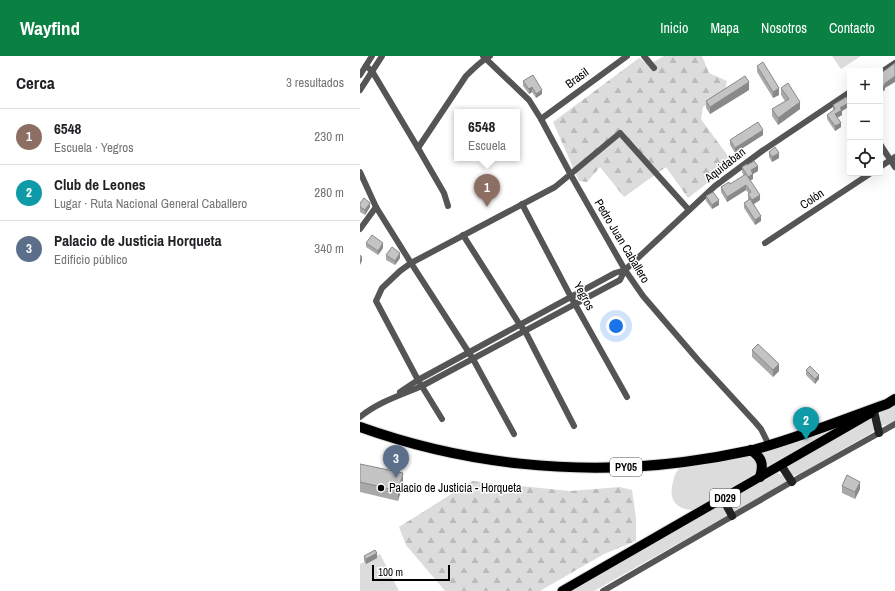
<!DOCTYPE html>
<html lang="es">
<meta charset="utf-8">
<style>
body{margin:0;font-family:"Archivo Narrow",sans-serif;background:#f2f2f2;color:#202124}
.controls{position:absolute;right:12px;top:12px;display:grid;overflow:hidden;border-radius:0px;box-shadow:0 4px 16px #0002}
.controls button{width:36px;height:36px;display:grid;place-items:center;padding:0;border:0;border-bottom:1px solid #e0e0e0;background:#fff;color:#202124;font:20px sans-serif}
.scale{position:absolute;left:12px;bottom:10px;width:78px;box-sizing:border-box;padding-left:4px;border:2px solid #000;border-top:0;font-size:11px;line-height:14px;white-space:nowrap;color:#000;-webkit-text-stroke:3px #fff;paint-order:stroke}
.you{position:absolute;left:256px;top:270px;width:14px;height:14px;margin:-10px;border:3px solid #fff;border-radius:50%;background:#1a73e8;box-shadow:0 0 0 6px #1a73e833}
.badge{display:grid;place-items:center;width:26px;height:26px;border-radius:50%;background:#0b8043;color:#fff;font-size:13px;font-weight:700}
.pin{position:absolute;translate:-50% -33px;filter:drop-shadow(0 1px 2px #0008)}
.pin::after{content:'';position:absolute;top:21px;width:14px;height:12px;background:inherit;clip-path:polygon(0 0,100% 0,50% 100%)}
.popup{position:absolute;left:94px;top:53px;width:66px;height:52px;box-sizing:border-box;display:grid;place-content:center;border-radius:0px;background:#fff;filter:drop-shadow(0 1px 3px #0005);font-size:13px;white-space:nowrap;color:#757577}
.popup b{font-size:15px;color:#202124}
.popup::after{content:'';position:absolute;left:50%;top:100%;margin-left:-8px;border:8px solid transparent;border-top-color:#fff}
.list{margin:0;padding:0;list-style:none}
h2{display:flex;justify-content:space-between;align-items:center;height:52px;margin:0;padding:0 16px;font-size:17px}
h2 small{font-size:13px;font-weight:400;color:#757577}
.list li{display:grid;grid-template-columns:26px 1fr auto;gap:12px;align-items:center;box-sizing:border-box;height:56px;padding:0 16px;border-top:1px solid #e0e0e0}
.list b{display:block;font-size:15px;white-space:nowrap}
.list p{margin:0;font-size:13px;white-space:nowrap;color:#757577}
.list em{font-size:13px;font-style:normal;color:#757577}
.icon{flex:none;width:22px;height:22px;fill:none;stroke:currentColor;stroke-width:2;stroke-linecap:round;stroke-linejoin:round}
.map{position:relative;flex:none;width:535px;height:535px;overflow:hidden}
header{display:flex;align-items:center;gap:24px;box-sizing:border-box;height:56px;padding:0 20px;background:#0b8043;color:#fff}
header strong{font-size:19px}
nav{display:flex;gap:22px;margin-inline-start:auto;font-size:14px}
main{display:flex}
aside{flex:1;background:#fff}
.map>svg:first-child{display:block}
.green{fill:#dcdcdc}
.forest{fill:url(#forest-firs)}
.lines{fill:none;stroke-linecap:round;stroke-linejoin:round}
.primary-casing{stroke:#dbdbdb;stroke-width:11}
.trunk-casing{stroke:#dbdbdb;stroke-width:12}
.minor{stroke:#555;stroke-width:6}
.secondary{stroke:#222;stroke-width:8}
.primary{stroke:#000;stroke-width:9}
.trunk{stroke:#000;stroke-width:10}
.wall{fill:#a9a9a9}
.shaded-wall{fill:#898989}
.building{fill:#c4c4c4;stroke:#898989}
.poi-dot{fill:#000;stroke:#fff;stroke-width:1.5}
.labels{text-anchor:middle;stroke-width:3;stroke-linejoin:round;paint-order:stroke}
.shield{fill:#fff;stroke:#4c4c4c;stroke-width:1}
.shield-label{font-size:11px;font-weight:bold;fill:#000}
.street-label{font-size:12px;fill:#000;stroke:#fff}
.poi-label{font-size:12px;fill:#000;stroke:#fff;text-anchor:start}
</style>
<header>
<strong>Wayfind</strong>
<nav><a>Inicio</a><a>Mapa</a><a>Nosotros</a><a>Contacto</a></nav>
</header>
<main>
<aside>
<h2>Cerca<small>3 resultados</small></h2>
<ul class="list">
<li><span class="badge" style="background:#8d6e63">1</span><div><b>6548</b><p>Escuela · Yegros</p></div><em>230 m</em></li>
<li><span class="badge" style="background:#0f9aa8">2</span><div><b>Club de Leones</b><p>Lugar · Ruta Nacional General Caballero</p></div><em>280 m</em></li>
<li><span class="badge" style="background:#5c6f8a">3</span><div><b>Palacio de Justicia Horqueta</b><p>Edificio público</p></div><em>340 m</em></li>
</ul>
</aside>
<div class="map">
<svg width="535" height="535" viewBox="0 0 535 535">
<defs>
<pattern id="forest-firs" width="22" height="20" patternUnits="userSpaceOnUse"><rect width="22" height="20" fill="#dcdcdc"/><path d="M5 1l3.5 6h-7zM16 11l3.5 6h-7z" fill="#bbb"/></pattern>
</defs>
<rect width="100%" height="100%" fill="#fff"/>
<!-- green -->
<g class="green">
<path d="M472 0H501L481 13Z"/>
<path d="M535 349V365L530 368 522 370 520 368 519 359 520 357Z"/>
<path d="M511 362 513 363 515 372 513 376 440 418 433 420 431 419 426 411Z"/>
<path d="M471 372 472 374 469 376 408 410 405 411 399 394Z"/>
<path d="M389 398C395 404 400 410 394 418L334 454C316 454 308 443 313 426 314 419 317 414 322 410Z"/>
<path d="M417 417 425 420 427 425 425 428 377 456 374 455 368 446 369 444 413 418Z"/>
<path d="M362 448 367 460 234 535H210Z"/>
<path d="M20 498 39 535H0V508Z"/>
</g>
<!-- forest -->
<g class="forest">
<path d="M304 0H342L349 17 367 25 365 36 343 51 341 63 373 107 328 142 306 111 264 141 240 111 227 126 219 125 193 66 279 2 289 9Z"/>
<path d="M112 425 210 435 260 431 272 434 276 462V485L244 498 180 535H85L46 489 39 471Z"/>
</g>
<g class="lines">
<!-- primary casing -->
<g class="primary-casing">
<path id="primary" d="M202 535 511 357"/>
</g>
<!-- trunk casing -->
<g class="trunk-casing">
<g id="trunk">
<path d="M0 371C103 408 216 420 324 406 347 403 370 399 393 394 438 382 482 364 527 348L535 343"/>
<path d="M391 394C402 402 404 408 400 421"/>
</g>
</g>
<!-- minor -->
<g class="minor">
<path d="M123 0 169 44 181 63 212 121 265 214 283 240 338 304 395 366 401 373 409 389"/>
<path d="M284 0 294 12"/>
<path d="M6 10 12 15 58 92 84 137 88 150"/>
<path d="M520 17 535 7"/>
<path d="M0 19 12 0"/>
<path d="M0 34 22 0"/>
<path d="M181 63 267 0"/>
<path d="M520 88 535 111"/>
<path d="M58 92 106 20C114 12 121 5 130 0"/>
<path d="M520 111 535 101"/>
<path d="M0 116 16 151 51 207 113 303 154 378"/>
<path d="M162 148 211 241 267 341"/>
<path d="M0 173 16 151"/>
<path d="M103 179 160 269 165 275 214 370"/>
<path d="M405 187 511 117"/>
<path d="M40 336 58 324 255 217 265 214"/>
<path d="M0 361C18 346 41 339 62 330L260 224 265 214 355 130 402 95 490 36"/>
<path d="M82 363 58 324 16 245 22 232 40 215 51 207 195 131 260 77 329 154"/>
<path d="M243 535 435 424 535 368"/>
</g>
<!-- secondary -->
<g class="secondary">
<path d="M514 355 519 377"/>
<path d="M421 409 432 426"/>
<path d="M363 443 372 460"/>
</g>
<!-- primary -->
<use href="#primary" class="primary"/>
<!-- trunk -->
<use href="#trunk" class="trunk"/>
</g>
<!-- wall -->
<g class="wall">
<path d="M397 10 419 39 413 42 397 16Z"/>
<path d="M163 25 182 38 176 42 172 36 169 38 163 30Z"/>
<path d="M421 32 440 53 418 69 412 60V53L425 45 421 39Z"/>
<path d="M389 34 350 58 346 52V45Z"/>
<path d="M473 49 490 50 482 55V59L477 62 481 71 475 75 467 63V59L473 55Z"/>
<path d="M403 79 375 97 370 89V84Z"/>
<path d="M409 96 419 102 412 106 409 101Z"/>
<path d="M387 109 398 115 393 118V123L390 124 400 144 394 148 401 165 395 169 384 152V147L388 144V138H389L386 134 367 146 361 136V131L370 128 384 120 382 116V111Z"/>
<path d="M346 140 359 149 352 153 346 145Z"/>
<path d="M0 147 10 151 5 159 0 156Z"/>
<path d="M6 187 23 192 18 199 6 191Z"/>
<path d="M26 199 40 202 35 209 26 204Z"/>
<path d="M392 294 419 315 413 321 392 301Z"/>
<path d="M446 314 459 323 455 328 446 319Z"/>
<path d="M0 409 43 427 38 445 0 436Z"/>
<path d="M482 430 500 433 495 443 482 437Z"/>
<path d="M4 500 17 502 6 508 4 505Z"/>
</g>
<!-- shaded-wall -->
<g class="shaded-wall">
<path d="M535 20V26L525 32V34L520 37V32L524 28Z"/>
<path d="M389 26V34L350 58V51Z"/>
<path d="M172 31V36L169 38V33Z"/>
<path d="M419 32V39L413 42V36Z"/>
<path d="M182 34V38L176 42V38Z"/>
<path d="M440 46V53L418 69V62Z"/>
<path d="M490 46V50L482 55V59L475 63V58L480 52Z"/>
<path d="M522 56V61L520 63V58Z"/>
<path d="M481 67V71L475 75V70Z"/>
<path d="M403 74V79L375 97V92Z"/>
<path d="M419 97V102L412 106V101Z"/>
<path d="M398 110V115L391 119V114Z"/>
<path d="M393 118V123L388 126V121Z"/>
<path d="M386 129V134L367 146V141Z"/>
<path d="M400 139V144L392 149V144Z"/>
<path d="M359 144V149L352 153V149Z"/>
<path d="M10 147V151L5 159V154Z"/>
<path d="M401 160V165L395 169V164Z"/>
<path d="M23 187V192L18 199V195Z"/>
<path d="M40 197V202L35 209V205Z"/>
<path d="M2 201V205L0 209V204Z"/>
<path d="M419 308V315L413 321V314Z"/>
<path d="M459 319V323L455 328V323Z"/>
<path d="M43 417V427L38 445V435Z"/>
<path d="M500 426V433L495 443V436Z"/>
<path d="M17 497V502L6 508V503Z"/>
</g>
<!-- building -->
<g class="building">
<path d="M403 6 419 32 413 36 397 10Z"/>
<path d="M535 7V20L524 28 525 29 520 32V18Z"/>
<path d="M173 19 182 34 176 38 172 31 169 33 168 32 163 25Z"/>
<path d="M385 20 389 26 350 51 346 45Z"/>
<path d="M428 27 440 46 418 62 412 53 429 43 421 32Z"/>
<path d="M486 41 490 46 480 52 482 54 475 58 481 67 475 70 467 59 475 53 473 49Z"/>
<path d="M520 53 522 56 520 58Z"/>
<path d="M398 66 403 74 375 92 370 84Z"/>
<path d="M415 91 419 97 412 101 409 96Z"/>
<path d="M394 105 398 110 391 114 393 118 388 121 382 111 387 108V109Z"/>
<path d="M386 118 400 139 392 144 388 138 391 136 386 129 367 141 361 131 369 126 370 128Z"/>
<path d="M353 136 359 144 352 149 346 140Z"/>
<path d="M4 142 10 147 5 154 0 151V147Z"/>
<path d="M390 143 401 160 395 164 384 147Z"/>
<path d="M12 179 23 187 18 195 6 187Z"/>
<path d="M32 191 40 197 35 205 26 199Z"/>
<path d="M0 199 2 201 0 204Z"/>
<path d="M398 288 419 308 413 314 392 294Z"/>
<path d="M450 310 459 319 455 323 446 314Z"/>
<path d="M0 408 43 417 38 435 0 426Z"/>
<path d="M487 419 500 426 495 436 482 430Z"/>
<path d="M15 494 17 497 6 503 4 500Z"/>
</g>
<!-- markers -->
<circle class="poi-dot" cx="21" cy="432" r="4"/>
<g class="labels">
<!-- shield labels -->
<g class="shield">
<rect x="250" y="402" width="32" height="18" rx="3"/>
<rect x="350" y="433" width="30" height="18" rx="3"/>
</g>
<g class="shield-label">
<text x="266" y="415">PY05</text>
<text x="365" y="446">D029</text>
</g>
<!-- street labels -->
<g class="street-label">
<text transform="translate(217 22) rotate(-36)" y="4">Brasil</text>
<text transform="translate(365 109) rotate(-38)" y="4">Aquidaban</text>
<text transform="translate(452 143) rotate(-34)" y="4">Colón</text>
<text transform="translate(262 185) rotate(59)" y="4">Pedro Juan Caballero</text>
<text transform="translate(224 240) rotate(61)" y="4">Yegros</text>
</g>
<!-- poi labels -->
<g class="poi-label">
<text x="29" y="436">Palacio de Justicia - Horqueta</text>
</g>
</g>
</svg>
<div class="controls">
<button>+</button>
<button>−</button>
<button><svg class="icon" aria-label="locate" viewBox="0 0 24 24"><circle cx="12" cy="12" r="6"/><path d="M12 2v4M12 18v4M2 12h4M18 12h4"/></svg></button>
</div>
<div class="scale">100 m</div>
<div class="you"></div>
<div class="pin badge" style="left:127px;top:151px;background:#8d6e63">1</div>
<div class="popup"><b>6548</b>Escuela</div>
<div class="pin badge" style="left:446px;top:384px;background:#0f9aa8">2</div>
<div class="pin badge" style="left:36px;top:422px;background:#5c6f8a">3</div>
</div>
</main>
